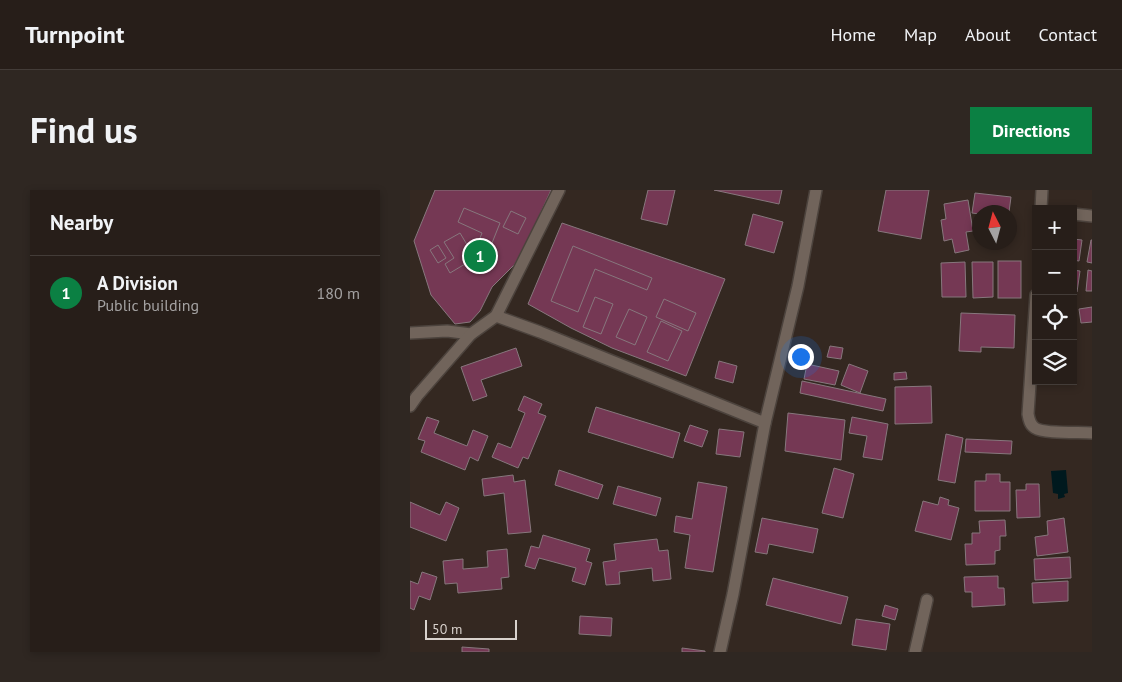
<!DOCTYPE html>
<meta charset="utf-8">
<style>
body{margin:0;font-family:"PT Sans",sans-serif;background:#2f2722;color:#f1f3f6}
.controls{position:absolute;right:15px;top:15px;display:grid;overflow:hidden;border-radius:0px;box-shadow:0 2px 8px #0003}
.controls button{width:45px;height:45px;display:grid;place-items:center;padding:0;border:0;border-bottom:1px solid #433c38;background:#271e19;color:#f1f3f6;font:25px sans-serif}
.compass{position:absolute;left:562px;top:15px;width:45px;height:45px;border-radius:50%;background:#271e19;box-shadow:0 2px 8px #0003;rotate:354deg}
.scale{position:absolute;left:15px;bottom:12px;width:92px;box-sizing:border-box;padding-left:5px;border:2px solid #d9d2cd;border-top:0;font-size:14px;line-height:18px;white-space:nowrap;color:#d9d2cd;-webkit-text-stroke:4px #342821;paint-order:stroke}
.you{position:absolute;left:390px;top:166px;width:18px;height:18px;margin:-12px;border:4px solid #fff;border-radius:50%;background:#1a73e8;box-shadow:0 0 0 8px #1a73e833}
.badge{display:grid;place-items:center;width:32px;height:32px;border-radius:50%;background:#0b8043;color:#fff;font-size:16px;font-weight:700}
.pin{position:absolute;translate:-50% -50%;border:2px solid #fff;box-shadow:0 1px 5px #0006}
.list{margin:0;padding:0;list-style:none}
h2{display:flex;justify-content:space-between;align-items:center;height:65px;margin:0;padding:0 20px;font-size:21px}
h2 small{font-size:16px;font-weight:400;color:#a4a2a2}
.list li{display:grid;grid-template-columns:32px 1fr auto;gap:15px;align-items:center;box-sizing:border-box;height:75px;padding:0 20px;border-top:1px solid #433c38}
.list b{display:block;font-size:19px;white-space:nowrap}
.list p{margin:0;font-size:16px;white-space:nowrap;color:#a4a2a2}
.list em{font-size:16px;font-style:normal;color:#a4a2a2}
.icon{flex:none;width:28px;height:28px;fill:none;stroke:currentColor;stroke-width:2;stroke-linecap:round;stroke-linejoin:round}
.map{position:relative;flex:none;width:682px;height:462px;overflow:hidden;border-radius:0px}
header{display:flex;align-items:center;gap:30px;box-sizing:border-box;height:70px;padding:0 25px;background:#271e19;border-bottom:1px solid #433c38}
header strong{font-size:24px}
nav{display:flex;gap:28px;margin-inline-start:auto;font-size:18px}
.intro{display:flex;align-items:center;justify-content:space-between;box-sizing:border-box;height:120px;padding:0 30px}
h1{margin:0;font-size:35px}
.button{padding:12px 22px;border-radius:0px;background:#0b8043;color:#fff;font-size:18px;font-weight:700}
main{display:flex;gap:30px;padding:0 30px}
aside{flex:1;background:#271e19;border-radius:0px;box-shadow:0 2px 8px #0003}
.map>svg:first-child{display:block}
.water{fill:#00191e}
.building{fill:#753854;stroke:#87777d}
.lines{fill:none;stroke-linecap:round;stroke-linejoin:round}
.street-casing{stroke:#4c433d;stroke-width:14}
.street{stroke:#71645b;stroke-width:11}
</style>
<header>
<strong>Turnpoint</strong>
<nav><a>Home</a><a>Map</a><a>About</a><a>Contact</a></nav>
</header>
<div class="intro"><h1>Find us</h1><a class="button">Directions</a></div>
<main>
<aside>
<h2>Nearby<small></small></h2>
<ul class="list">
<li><span class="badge">1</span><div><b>A Division</b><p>Public building</p></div><em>180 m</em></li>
</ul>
</aside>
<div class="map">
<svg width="682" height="462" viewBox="0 0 682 462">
<rect width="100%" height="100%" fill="#342821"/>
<!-- water -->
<path class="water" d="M656 280 658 303 654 304 655 307 648 309V304L643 303 641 281Z"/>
<!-- building -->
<g class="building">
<path d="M25 0H141L122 42 105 74 82 97 70 121 60 132 45 134 21 105 4 51Z"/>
<path d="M238 0H265L257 35 231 29Z"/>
<path d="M304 0H372L369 14Z"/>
<path d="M476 0H519L511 49 468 41Z"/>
<path d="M565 3 601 7 599 22H570V24L562 23Z"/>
<path d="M558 10 563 41 556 42 559 60 545 63 542 49 534 51 531 30 536 29 534 14Z"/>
<path d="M54 18 90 33 82 53 70 48 72 43 48 32Z"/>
<path d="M101 21 116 28 108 44 93 37Z"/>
<path d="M343 24 373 32 364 63 335 55Z"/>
<path d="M152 33 315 89 276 186 202 158 161 138 118 114Z"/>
<path d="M50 43 65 68 40 83 35 74 44 68 34 52Z"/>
<path d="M663 49 672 50 669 71 663 70Z"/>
<path d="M681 50H682V73L677 72Z"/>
<path d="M28 55 36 68 28 73 20 60Z"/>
<path d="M163 56 242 88 237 100 185 79 168 122 141 111Z"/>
<rect x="588" y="71" width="23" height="37"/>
<path d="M555 72 556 107H532L531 73Z"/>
<path d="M562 72H583V107L563 108Z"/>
<path d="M663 80 670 81 667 102H663Z"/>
<path d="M678 80 682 81V101H676Z"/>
<path d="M185 107 203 114 191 144 173 137Z"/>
<path d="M254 109 286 123 278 141 246 127Z"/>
<path d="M682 117V132L671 133 669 119Z"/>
<path d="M219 119 237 127 225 155 206 147Z"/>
<path d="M551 123 605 125 604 158 571 157V162L549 161Z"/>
<path d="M251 131 272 141 258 171 237 162Z"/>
<path d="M420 156 433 158 431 169 417 167Z"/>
<path d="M106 158 112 176 71 190 77 206 63 211 51 177Z"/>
<path d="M309 171 327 176 323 193 305 188Z"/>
<path d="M397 174 429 181 425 195 394 189Z"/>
<path d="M439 174 458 181 450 203 431 195Z"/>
<path d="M496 182 497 189 484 190V183Z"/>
<path d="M392 191 476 209 473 221 390 203Z"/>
<path d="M521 196 522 233 485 234V197Z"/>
<path d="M114 206 132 214 128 223 136 226 118 269 113 267 108 278 82 267 88 253 101 258 115 223 108 220Z"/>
<path d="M186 217 270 243 263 268 178 242Z"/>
<path d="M378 223 435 230 431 270 375 261Z"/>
<path d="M17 227 29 231 24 243 57 256 63 240 78 246 68 271 60 267 55 280 11 262 15 251 8 249Z"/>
<path d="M442 227 478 234 472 270 453 267 457 246 439 243Z"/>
<path d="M280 235 298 241 292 257 274 251Z"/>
<path d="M309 239 334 242 330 267 306 264Z"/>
<path d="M536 244 553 248 545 293 528 290Z"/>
<path d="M556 249 602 251 601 264 555 262Z"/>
<path d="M424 278 444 284 433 328 412 323Z"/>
<path d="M149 280 193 295 188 309 145 295Z"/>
<path d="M576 284H590V292H600V321H565V291H576Z"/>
<path d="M103 285 104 292 115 290 121 342 98 344 94 303 74 306 72 289Z"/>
<path d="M288 292 317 297 303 382 275 378 280 345 264 342 266 326 282 329Z"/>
<path d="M616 294H629L630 327 607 328 606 300H616Z"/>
<path d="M208 296 251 308 246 326 203 314Z"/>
<path d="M530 307 539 310 538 315 549 318 541 350 505 341 513 311 528 315Z"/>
<path d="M0 312 30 325 36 312 49 318 36 351 0 337Z"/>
<path d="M352 328 408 339 403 363 359 354 357 364 345 362Z"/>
<path d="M654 328 658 362 627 366 625 347 638 345 637 331Z"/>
<path d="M595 330 596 346H590V360L585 361V374L556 375 555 354H562V343H570L569 331Z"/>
<path d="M133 345 180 359 176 371 182 373 175 395 162 391 166 378 129 368 125 379 115 376 121 356 129 358Z"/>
<path d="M247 349 249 361 258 360 261 389 243 391 242 378 209 382 210 394 196 395 193 372 206 370 204 354Z"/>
<path d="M97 359 99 387 91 388 92 399 48 403 47 393 35 394 33 371 53 369V379L78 377 77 361Z"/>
<path d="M660 367 661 388 625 390 624 369Z"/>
<path d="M12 382 27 387 20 410 9 406 4 420 0 418V391L8 394Z"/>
<path d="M588 386V398H594L595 415 562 417V402H555L554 387Z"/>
<path d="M363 388 438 407 431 434 356 415Z"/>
<path d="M658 391V411L623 413 622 393Z"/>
<path d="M475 415 488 419 485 430 472 426Z"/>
<path d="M170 426 202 428 201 446 169 444Z"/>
<path d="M446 429 480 434 476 460 442 455Z"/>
<path d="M52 457 79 459V462H52Z"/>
<path d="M272 458 295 461V462H272Z"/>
</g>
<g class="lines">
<!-- street casing -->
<g class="street-casing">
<g id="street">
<path d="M631 19 632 0"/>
<path d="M663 24 682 26"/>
<path d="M626 105 618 224C619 230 620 235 625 238 634 244 670 242 682 243"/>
<path d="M86 126 130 142 355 233"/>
<path d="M0 143 37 141 61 144"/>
<path d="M0 216 7 206 61 144 86 126 149 0"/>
<path d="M310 462 323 404 355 233 388 96 406 0"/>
<path d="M505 462 517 410"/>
</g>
</g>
<!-- street -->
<use href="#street" class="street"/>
</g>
</svg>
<div class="controls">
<button>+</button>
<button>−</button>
<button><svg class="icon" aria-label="locate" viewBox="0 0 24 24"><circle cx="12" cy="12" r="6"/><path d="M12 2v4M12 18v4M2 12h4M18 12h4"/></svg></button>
<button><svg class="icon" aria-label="layers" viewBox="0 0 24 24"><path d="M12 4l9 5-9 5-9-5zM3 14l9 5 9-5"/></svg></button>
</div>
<svg class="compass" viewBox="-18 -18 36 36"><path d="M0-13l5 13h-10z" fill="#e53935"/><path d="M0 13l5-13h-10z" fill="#a4a2a2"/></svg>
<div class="scale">50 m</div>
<div class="you"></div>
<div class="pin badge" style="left:70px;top:66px">1</div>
</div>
</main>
